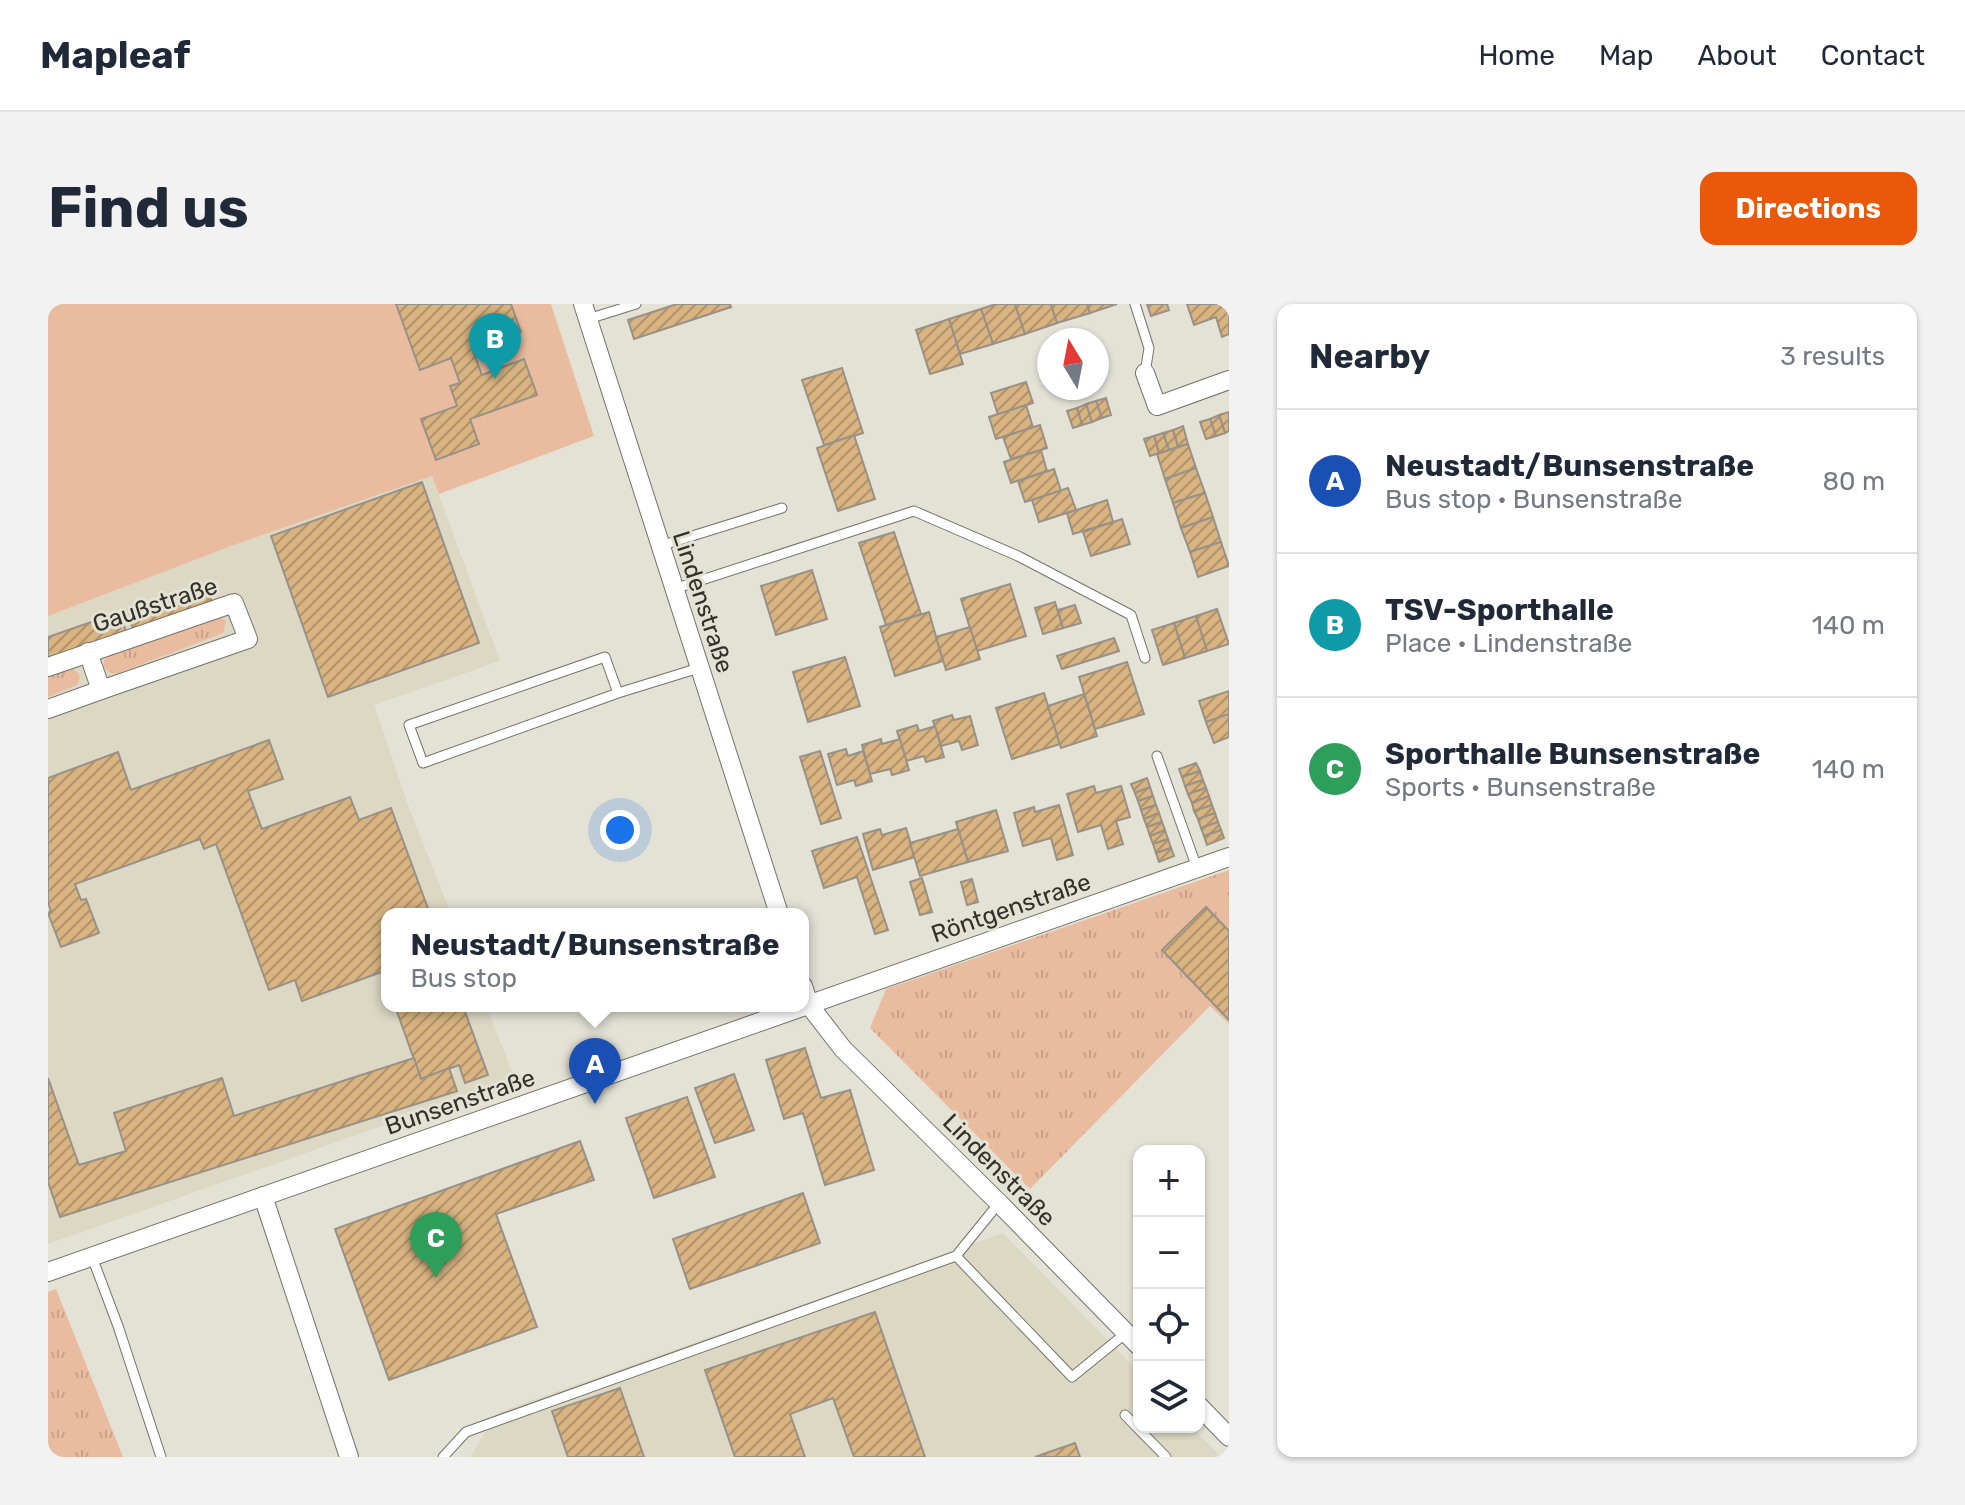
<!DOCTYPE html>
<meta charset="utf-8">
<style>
body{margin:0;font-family:Rubik,sans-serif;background:#f2f2f3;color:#1f2937}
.controls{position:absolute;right:24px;bottom:24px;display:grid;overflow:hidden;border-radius:16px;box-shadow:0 2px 6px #0004}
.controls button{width:72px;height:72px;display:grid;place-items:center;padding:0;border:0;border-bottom:2px solid #e0e1e3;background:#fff;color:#1f2937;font:40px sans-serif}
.compass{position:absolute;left:989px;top:24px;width:72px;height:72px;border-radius:50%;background:#fff;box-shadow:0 2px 6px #0004;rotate:350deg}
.you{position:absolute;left:572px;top:526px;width:28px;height:28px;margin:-20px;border:6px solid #fff;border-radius:50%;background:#1a73e8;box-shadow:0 0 0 12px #1a73e833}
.badge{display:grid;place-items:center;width:52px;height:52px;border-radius:50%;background:#ea580c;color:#fff;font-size:26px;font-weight:700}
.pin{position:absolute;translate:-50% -66px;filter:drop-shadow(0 2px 4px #0008)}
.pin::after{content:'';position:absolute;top:42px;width:28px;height:24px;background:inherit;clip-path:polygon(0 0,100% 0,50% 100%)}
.popup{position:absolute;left:333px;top:604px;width:428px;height:104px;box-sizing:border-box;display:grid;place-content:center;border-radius:16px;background:#fff;filter:drop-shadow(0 2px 6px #0005);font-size:26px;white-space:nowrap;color:#747a83}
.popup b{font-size:30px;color:#1f2937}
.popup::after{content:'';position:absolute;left:50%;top:100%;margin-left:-16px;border:16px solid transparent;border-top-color:#fff}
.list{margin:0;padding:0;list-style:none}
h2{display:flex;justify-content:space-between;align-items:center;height:104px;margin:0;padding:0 32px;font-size:34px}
h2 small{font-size:26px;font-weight:400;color:#747a83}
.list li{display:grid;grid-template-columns:52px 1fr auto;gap:24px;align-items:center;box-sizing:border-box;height:144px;padding:0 32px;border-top:2px solid #e0e1e3}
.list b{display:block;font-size:30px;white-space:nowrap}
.list p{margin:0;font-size:26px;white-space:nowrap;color:#747a83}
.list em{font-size:26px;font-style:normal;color:#747a83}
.icon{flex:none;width:44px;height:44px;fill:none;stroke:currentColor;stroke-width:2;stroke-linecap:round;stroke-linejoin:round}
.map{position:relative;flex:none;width:1181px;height:1153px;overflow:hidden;border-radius:16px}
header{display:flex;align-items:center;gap:48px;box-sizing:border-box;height:112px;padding:0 40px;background:#fff;border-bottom:2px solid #e0e1e3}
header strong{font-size:38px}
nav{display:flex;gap:44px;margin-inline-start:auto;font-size:28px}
.intro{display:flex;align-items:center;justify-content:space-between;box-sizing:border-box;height:192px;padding:0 48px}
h1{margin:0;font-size:56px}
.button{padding:20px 36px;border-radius:16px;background:#ea580c;color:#fff;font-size:28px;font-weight:700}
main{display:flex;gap:48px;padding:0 48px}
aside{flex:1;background:#fff;border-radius:16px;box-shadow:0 2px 6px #0004}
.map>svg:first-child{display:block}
.built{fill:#dcd8c4}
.grass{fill:url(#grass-tufts)}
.pitch{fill:#e9bca0}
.building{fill:url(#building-hatch);stroke:#989187;stroke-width:2}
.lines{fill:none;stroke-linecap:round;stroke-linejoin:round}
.service-casing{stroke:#757267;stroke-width:11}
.minor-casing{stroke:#757267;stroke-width:20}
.service{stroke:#fff;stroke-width:9}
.minor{stroke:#fff;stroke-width:18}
.labels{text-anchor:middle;stroke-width:6;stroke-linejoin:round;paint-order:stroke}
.street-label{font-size:24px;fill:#31302b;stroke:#e4e2d5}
</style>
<header>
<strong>Mapleaf</strong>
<nav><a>Home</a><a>Map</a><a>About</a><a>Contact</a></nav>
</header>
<div class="intro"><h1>Find us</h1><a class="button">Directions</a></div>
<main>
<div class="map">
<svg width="1181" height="1153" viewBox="0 0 1181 1153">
<defs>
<pattern id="grass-tufts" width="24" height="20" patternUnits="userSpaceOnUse" patternTransform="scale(2)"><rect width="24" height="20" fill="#e9bca0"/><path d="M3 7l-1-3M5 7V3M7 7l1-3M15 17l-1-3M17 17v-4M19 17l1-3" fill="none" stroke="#c8a28a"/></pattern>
<pattern id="building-hatch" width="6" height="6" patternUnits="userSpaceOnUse" patternTransform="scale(2)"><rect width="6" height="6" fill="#d9b481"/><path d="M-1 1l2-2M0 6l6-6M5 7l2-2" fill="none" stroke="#b1936a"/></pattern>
</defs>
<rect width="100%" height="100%" fill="#e4e2d5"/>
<!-- built -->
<g class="built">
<path d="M384 172 452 357 326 401 359 498 403 610H339V702H438L467 775 0 940V312L186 241Z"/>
<path d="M955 929 1091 1068V1123H1144L1173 1153H422L449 1109Z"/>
</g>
<!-- grass -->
<g class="grass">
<path d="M173 313 178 317 175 329 68 370 61 368 56 363V357L61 351Z"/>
<path d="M23 364C31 367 34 373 29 381L0 393V371Z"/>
<path d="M1181 566V720L1162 702 982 885 822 724 838 685Z"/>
<path d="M8 985 75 1153H0V988Z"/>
</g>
<!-- pitch -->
<path class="pitch" d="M0 0H503L546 132 391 190 384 172 186 241 0 312Z"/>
<!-- building -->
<g class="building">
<path d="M348 0H463L473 28 425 47 434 71 476 55 489 91 422 115 431 140 388 156 373 115 409 102 402 82 412 79 403 54 372 66Z"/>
<path d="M629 0H682L683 3 586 35 580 16Z"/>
<path d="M948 0H967L977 30 945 40 933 5Z"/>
<path d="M967 0H1003L1009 19 977 30Z"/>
<path d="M1003 0H1039L1042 9 1009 19Z"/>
<path d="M1039 0H1069L1042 9Z"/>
<path d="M1099 0H1119L1121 6 1103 12Z"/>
<path d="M1139 0H1181V30L1174 33 1168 13 1146 21Z"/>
<path d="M933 5 945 40 912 50 901 15Z"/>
<path d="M901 15 915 60 882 70 868 26Z"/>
<path d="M794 64 815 129 776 141 754 76Z"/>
<path d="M978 78 985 99 950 111 943 89Z"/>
<path d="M1058 94 1063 111 1054 114 1048 97Z"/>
<path d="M1048 97 1054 114 1044 118 1038 100Z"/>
<path d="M1038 100 1044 118 1034 121 1029 104Z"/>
<path d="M978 101 985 123 948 135 941 113Z"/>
<path d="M1029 104 1034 121 1025 124 1019 107Z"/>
<path d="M1181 108V127L1177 129 1171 111Z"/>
<path d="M1171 111 1177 129 1168 132 1162 115Z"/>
<path d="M1162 115 1168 132 1158 135 1152 118Z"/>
<path d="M992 121 999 144 963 155 955 133Z"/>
<path d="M1135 122 1140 140 1130 143 1125 126Z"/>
<path d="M1125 126 1130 143 1121 146 1115 129Z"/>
<path d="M1115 129 1121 146 1111 149 1106 132Z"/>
<path d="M806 131 827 195 790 207 769 144Z"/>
<path d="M1106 132 1111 149 1102 152 1096 135Z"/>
<path d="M1140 140 1148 164 1117 175 1109 150Z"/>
<path d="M993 146 999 167 963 179 956 158Z"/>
<path d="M1148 164 1157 189 1125 199 1117 175Z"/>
<path d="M1006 165 1013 187 977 198 970 177Z"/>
<path d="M374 178 431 339 280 393 223 232Z"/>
<path d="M1020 184 1028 206 991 218 984 196Z"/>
<path d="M1157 189 1165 213 1133 224 1125 199Z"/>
<path d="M1059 196 1065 218 1025 230 1019 209Z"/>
<path d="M1165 213 1173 238 1142 248 1133 224Z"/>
<path d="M1074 215 1082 240 1043 252 1035 228Z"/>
<path d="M846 228 873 310 838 321 811 239Z"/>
<path d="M1173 238 1181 262 1150 273 1142 248Z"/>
<path d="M764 266 779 315 728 331 713 282Z"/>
<path d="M158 279 164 298 85 325 78 306Z"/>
<path d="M962 280 978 332 929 347 913 295Z"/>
<path d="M1007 298 1015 324 995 330 987 304Z"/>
<path d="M1027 301 1033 319 1015 324 1010 306Z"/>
<path d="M1169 305 1181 340 1159 347 1148 312Z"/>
<path d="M72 308 78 328 0 355V333Z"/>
<path d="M881 308 895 357 847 372 832 323Z"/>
<path d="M1148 312 1159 347 1137 354 1126 319Z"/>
<path d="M1126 319 1137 354 1115 361 1104 326Z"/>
<path d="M922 323 932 355 898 366 888 333Z"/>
<path d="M1066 334 1071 347 1014 365 1009 352Z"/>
<path d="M797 353 812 402 760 418 745 368Z"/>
<path d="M1079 358 1096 410 1047 425 1031 373Z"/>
<path d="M1181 387V410L1158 418 1151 397Z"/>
<path d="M996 389 1012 440 964 455 948 404Z"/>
<path d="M1036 390 1049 432 1013 444 1000 402Z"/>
<path d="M1181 410V433L1166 439 1158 418Z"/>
<path d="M904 411 906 416 922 412 930 441 914 446 911 437 893 442 885 417Z"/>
<path d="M869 421 871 427 887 422 896 453 878 458 876 452 858 457 849 427Z"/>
<path d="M833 435 834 440 852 435 861 466 844 471 842 465 822 470 814 441Z"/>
<path d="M221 436 235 475 200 487 214 525 302 493 311 516 343 504 382 610H339V666L254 697 247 676 221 686 168 540 156 545 152 535 27 580 33 596 38 595 51 629 13 643 0 609 3 607 0 598V474L70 448 83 486Z"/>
<path d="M798 445 800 452 815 447 824 477 808 482 806 476 789 481 780 450Z"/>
<path d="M772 447 793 514 773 520 752 453Z"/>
<path d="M1148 459 1152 467 1134 473 1131 465Z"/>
<path d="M1152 467 1155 476 1137 482 1134 473Z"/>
<path d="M1099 474 1102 483 1087 489 1083 480Z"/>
<path d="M1155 476 1158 484 1140 490 1137 482Z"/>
<path d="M1046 482 1048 489 1073 482 1082 513 1068 517 1075 540 1060 545 1053 521 1030 528 1019 490Z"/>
<path d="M1102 483 1105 492 1090 497 1087 489Z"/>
<path d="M1158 484 1161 492 1144 499 1140 490Z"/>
<path d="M1105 492 1108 501 1093 506 1090 497Z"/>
<path d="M1161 492 1164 501 1146 507 1144 499Z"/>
<path d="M1011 501 1025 551 1009 556 1003 534 975 542 966 509 986 503 987 508Z"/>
<path d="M1108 501 1111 509 1096 515 1093 506Z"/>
<path d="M1164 501 1167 509 1150 515 1146 507Z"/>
<path d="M948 506 960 547 920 558 908 518Z"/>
<path d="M1111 509 1114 518 1099 523 1096 515Z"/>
<path d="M1167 509 1170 518 1153 524 1150 515Z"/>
<path d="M1114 518 1117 526 1102 532 1099 523Z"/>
<path d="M1170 518 1173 526 1156 532 1153 524Z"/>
<path d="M858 524 867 553 825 566 815 530 832 525 834 531Z"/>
<path d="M910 525 920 558 872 572 862 539Z"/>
<path d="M1117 526 1120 535 1105 540 1102 532Z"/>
<path d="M1173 526 1176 534 1159 541 1156 532Z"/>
<path d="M809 533 840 626 827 630 809 573 776 584 764 547Z"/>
<path d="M1120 535 1123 544 1108 549 1105 540Z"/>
<path d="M1123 544 1126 552 1111 558 1108 549Z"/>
<path d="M874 574 884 608 872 611 862 578Z"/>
<path d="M924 575 930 598 919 601 913 578Z"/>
<path d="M1158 603 1181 627V716L1114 646Z"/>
<path d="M347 702H415L440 771 417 779 411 761 373 775Z"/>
<path d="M757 744 773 794 802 786 826 866 777 881 755 809 736 815 718 756Z"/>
<path d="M366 754 373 775 401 764 409 787 12 913 0 878V774L31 861 78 847 66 809 174 774 186 812Z"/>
<path d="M686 770 706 826 667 839 647 784Z"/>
<path d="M639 793 667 873 606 894 578 814Z"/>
<path d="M532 837 546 876 448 910 489 1023 341 1076 287 925Z"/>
<path d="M755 889 772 939 642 985 625 935Z"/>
<path d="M827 1008 877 1153H806L785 1094 742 1110 757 1153H687L657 1066Z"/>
<path d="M572 1084 596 1153H520L504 1107Z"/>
<path d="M1027 1139 1032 1153H987Z"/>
</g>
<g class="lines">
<!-- service casing -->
<g class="service-casing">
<g id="service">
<path d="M1087 0 1101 44 1097 69"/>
<path d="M540 15 588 0"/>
<path d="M612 242 734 204"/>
<path d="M626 285 866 207 970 252 1083 311 1097 354"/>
<path d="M570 389 557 353 361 421 375 459 570 389 651 364"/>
<path d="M1109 452 1149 564"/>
<path d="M908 952 1024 1073 1078 1029"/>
<path d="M44 953 70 1022 113 1153"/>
<path d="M1077 1111 1118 1153"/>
<path d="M395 1153 418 1128 908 952 951 899"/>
</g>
</g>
<!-- minor casing -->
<g class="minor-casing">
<g id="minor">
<path d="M535 0 731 610"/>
<path d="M1097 69 1109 102 1181 76"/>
<path d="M0 363 186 299 200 335 53 386 40 348"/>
<path d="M0 405 53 386"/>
<path d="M755 682 761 701 795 745 951 899 1091 1042"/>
<path d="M215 892 301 1153"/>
<path d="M0 968 1181 553"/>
<path d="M1151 1102 1181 1133"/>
</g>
</g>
<!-- service -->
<use href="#service" class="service"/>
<!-- minor -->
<use href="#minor" class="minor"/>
</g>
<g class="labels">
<!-- street labels -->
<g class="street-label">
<text transform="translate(655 298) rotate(72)" y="8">Lindenstraße</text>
<text transform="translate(107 301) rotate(-18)" y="8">Gaußstraße</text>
<text transform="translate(963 604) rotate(-19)" y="8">Röntgenstraße</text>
<text transform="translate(412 798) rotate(-19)" y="8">Bunsenstraße</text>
<text transform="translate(951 866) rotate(45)" y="8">Lindenstraße</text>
</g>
</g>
</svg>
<div class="controls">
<button>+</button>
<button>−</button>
<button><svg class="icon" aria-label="locate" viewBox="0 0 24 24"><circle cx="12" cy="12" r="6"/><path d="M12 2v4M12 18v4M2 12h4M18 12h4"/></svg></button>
<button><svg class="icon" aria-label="layers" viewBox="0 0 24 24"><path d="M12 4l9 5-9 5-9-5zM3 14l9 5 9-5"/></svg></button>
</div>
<svg class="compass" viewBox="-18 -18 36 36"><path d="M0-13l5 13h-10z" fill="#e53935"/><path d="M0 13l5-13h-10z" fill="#747a83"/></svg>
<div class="you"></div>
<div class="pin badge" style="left:547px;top:800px;background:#1a4fb4">A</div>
<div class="popup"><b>Neustadt/Bunsenstraße</b>Bus stop</div>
<div class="pin badge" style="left:447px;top:75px;background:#0f9aa8">B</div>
<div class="pin badge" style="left:388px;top:974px;background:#2e9e5b">C</div>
</div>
<aside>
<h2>Nearby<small>3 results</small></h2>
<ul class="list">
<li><span class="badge" style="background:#1a4fb4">A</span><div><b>Neustadt/Bunsenstraße</b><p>Bus stop · Bunsenstraße</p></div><em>80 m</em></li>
<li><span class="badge" style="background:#0f9aa8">B</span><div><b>TSV-Sporthalle</b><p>Place · Lindenstraße</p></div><em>140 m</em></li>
<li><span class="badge" style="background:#2e9e5b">C</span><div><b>Sporthalle Bunsenstraße</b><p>Sports · Bunsenstraße</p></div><em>140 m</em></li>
</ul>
</aside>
</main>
